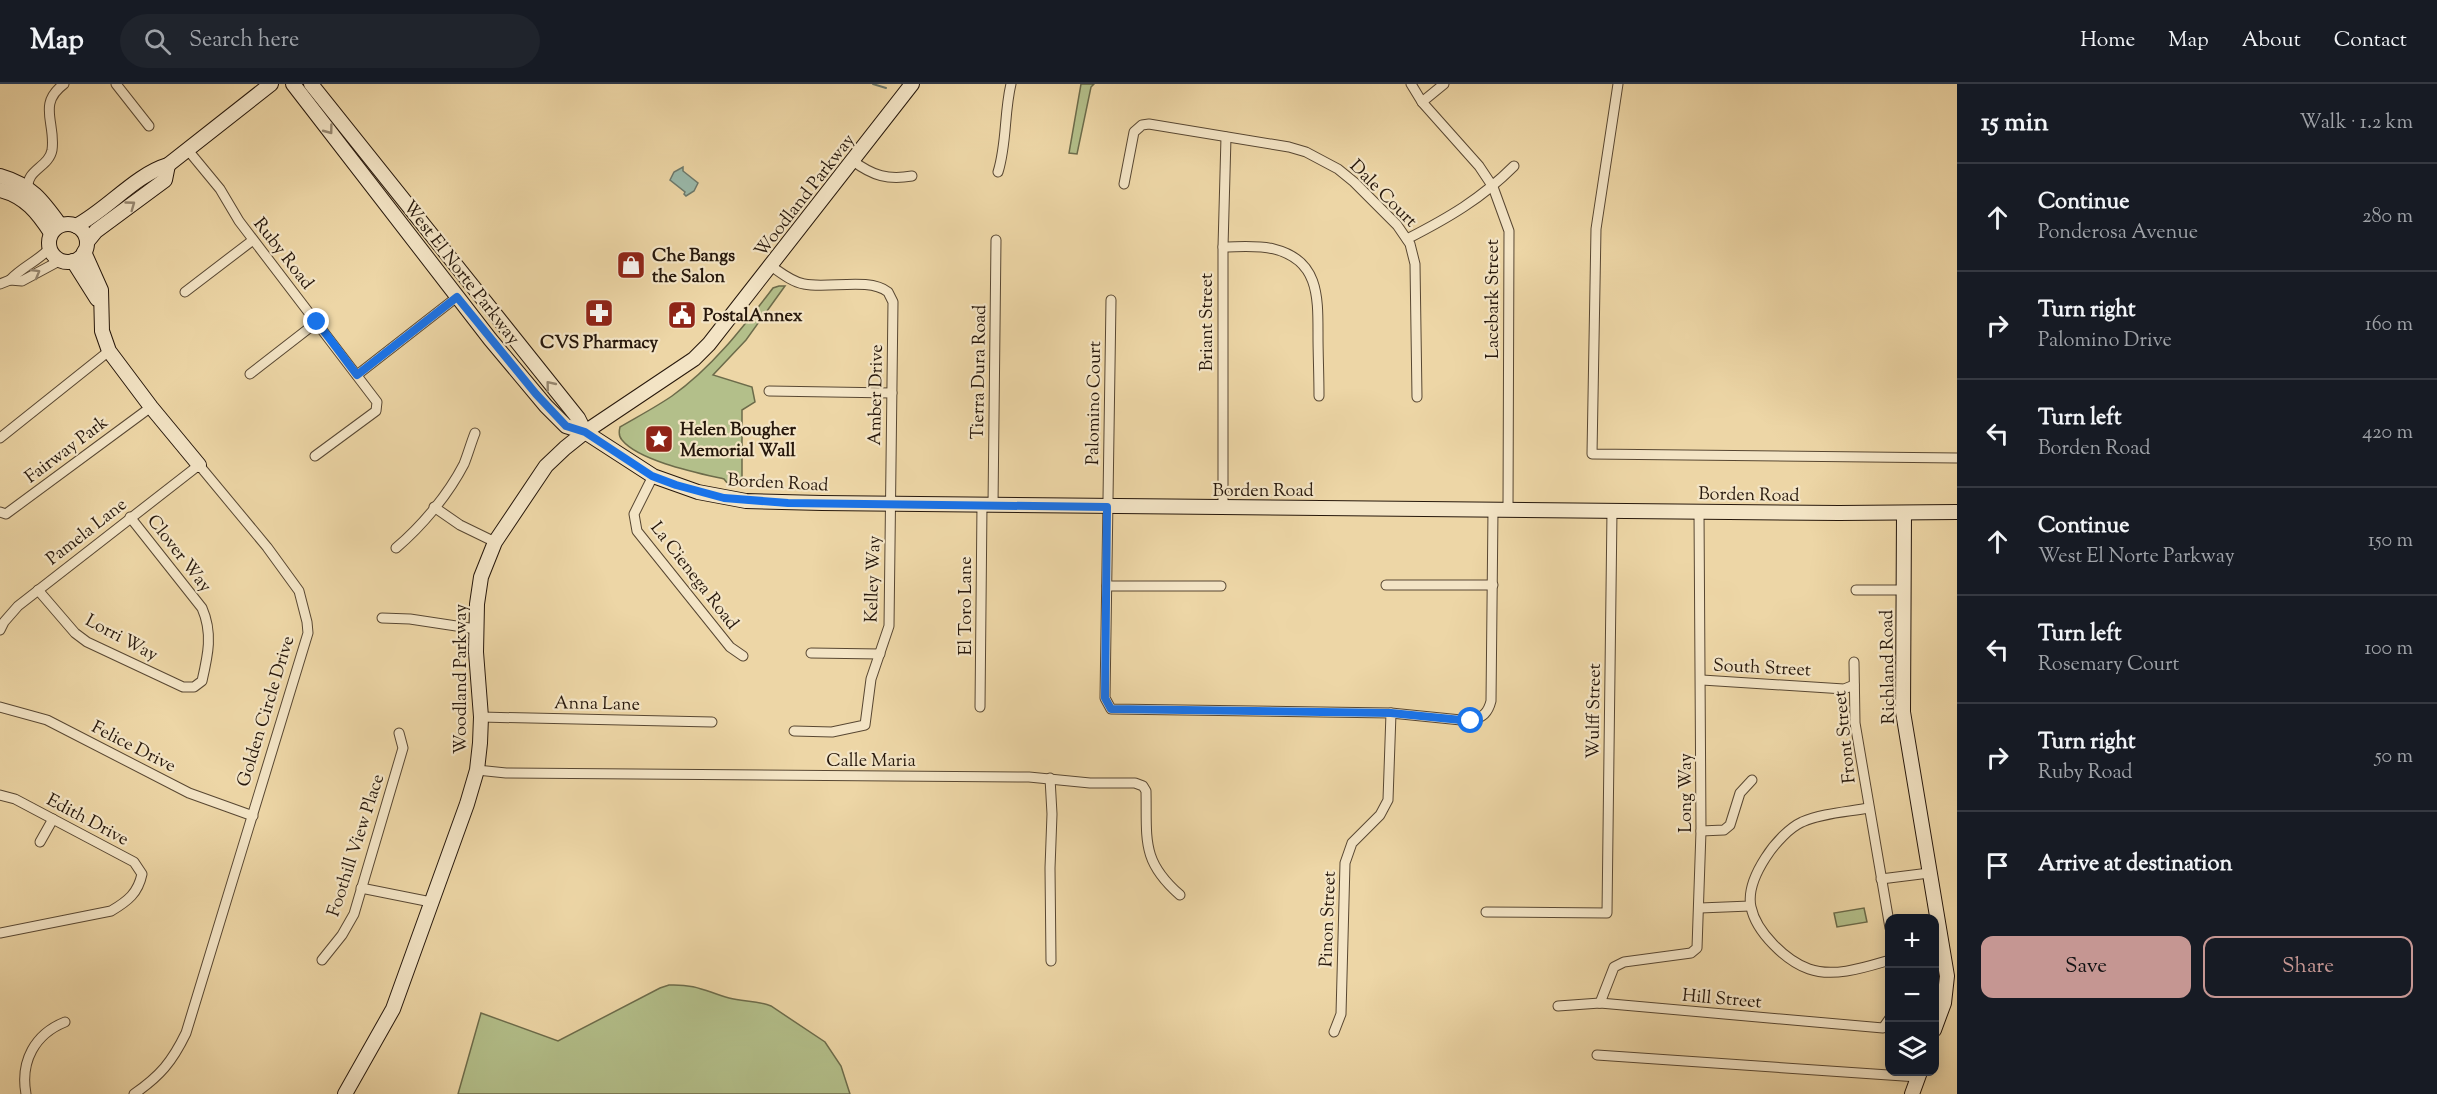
<!DOCTYPE html>
<meta charset="utf-8">
<style>
body{margin:0;font-family:"Sorts Mill Goudy",serif;background:#20242c;color:#f1f3f6}
.controls{position:absolute;right:18px;bottom:18px;display:grid;overflow:hidden;border-radius:12px;box-shadow:0 3px 15px #0003}
.controls button{width:54px;height:54px;display:grid;place-items:center;padding:0;border:0;border-bottom:2px solid #363941;background:#171b24;color:#f1f3f6;font:30px sans-serif}
.stop{position:absolute;width:18px;height:18px;margin:-14px;border:4px solid #1a73e8;border-radius:50%;background:#fff}
.stop.end{background:#1a73e8;border-color:#fff;box-shadow:0 2px 6px #0008}
.list{margin:0;padding:0;list-style:none}
h2{display:flex;justify-content:space-between;align-items:center;height:78px;margin:0;padding:0 24px;font-size:26px}
h2 small{font-size:20px;font-weight:400;color:#9ea1a6}
.list li{display:grid;grid-template-columns:39px 1fr auto;gap:18px;align-items:center;box-sizing:border-box;height:108px;padding:0 24px;border-top:2px solid #363941}
.list b{display:block;font-size:22px;white-space:nowrap}
.list p{margin:0;font-size:20px;white-space:nowrap;color:#9ea1a6}
.list em{font-size:20px;font-style:normal;color:#9ea1a6}
.actions{display:flex;gap:12px;padding:18px 24px}
.actions a{flex:1;padding:14px 0;border:2px solid #c59692;border-radius:12px;text-align:center;font-size:21px;color:#c59692}
.actions .main{background:#c59692;color:#111}
.icon{flex:none;width:33px;height:33px;fill:none;stroke:currentColor;stroke-width:2;stroke-linecap:round;stroke-linejoin:round}
.map{position:relative;flex:none;width:1957px;height:1010px;overflow:hidden}
header{display:flex;align-items:center;gap:36px;box-sizing:border-box;height:84px;padding:0 30px;background:#171b24;border-bottom:2px solid #363941}
header strong{font-size:28px}
nav{display:flex;gap:33px;margin-inline-start:auto;font-size:21px}
.search{width:420px;height:54px;background:#20242c;display:flex;align-items:center;gap:15px;box-sizing:border-box;padding:0 21px;border-radius:33px;color:#9ea1a6;font-size:22px}
main{display:flex}
aside{flex:1;background:#171b24}
.map>svg:first-child{display:block}
.green{fill:#b3bf8a;stroke:#6c6b4a;stroke-width:1.5}
.water{fill:#99b9ab;stroke:#6b786b;stroke-width:1.5}
.lines{fill:none;stroke-linecap:round;stroke-linejoin:round}
.stream{stroke:#6b786b;stroke-width:2}
.street-casing{stroke:#584732;stroke-width:11}
.secondary-casing{stroke:#26170b;stroke-width:16}
.street{stroke:#f3e4c5;stroke-width:9}
.secondary{stroke:#f3e4c5;stroke-width:14}
.oneway{stroke:#978871}
.route{stroke:#1a73e8;stroke-width:8}
.labels{text-anchor:middle;stroke-width:4.5;stroke-linejoin:round;paint-order:stroke}
.street-label{font-size:18px;fill:#26170b;stroke:#f3e4c5}
.poi-label{font-size:18px;font-weight:bold;fill:#26170b;stroke:#f3e4c5;text-anchor:start}
</style>
<header>
<strong>Map</strong>
<div class="search"><svg class="icon" aria-label="search" viewBox="0 0 24 24"><circle cx="10" cy="10" r="6"/><path d="M15 15l6 6"/></svg>Search here</div>
<nav><a>Home</a><a>Map</a><a>About</a><a>Contact</a></nav>
</header>
<main>
<div class="map">
<svg width="1957" height="1010" viewBox="0 0 1957 1010">
<rect width="100%" height="100%" fill="#edd6a6"/>
<filter id="stains"><feTurbulence type="fractalNoise" baseFrequency=".00333" numOctaves="4"/><feColorMatrix values="0 0 0 0 .2 0 0 0 0 .09 0 0 0 0 .02 0 0 0 .5 -.17"/></filter>
<radialGradient id="worn" r=".72"><stop offset=".6" stop-color="#630" stop-opacity="0"/><stop offset="1" stop-color="#630" stop-opacity=".3"/></radialGradient>
<!-- green -->
<g class="green">
<path d="M1081 0H1094L1091 3 1077 70 1069 69Z"/>
<path d="M779 202H785L746 256 713 291 752 303 755 318 742 326V402L728 400 724 395C698 389 639 377 622 356 618 352 619 347 620 343 637 333 656 323 672 312 713 283 743 243 773 204Z"/>
<path d="M1864 824 1867 838 1837 843 1834 829Z"/>
<path d="M669 901C696 900 705 907 729 914 743 918 757 916 771 922L825 958 841 982 850 1010H458L481 929 558 957 660 904Z"/>
</g>
<!-- water -->
<path class="water" d="M683 83V87L698 99 694 107 686 112 684 110 685 108 670 96 674 88Z"/>
<g class="lines">
<!-- stream -->
<path class="stream" d="M873 0 886 4"/>
<!-- street casing -->
<g class="street-casing">
<g id="street">
<path d="M116 0 149 42"/>
<path d="M1411 0 1422 18 1479 82 1493 103 1509 147 1508 426"/>
<path d="M1618 0 1596 145 1592 370 1957 374"/>
<path d="M1422 18 1444 0"/>
<path d="M187 65 220 105 239 137 377 318 376 327 315 372"/>
<path d="M853 77C873 92 888 96 912 92"/>
<path d="M998 88C1007 59 1004 29 1011 0"/>
<path d="M1124 100 1134 48 1142 41 1149 40 1289 63 1306 68 1338 85 1354 98 1397 141 1410 160 1415 180 1417 313"/>
<path d="M28 104C26 86 49 83 52 66 56 39 37 20 64 0"/>
<path d="M1407 155C1448 134 1481 115 1514 82"/>
<path d="M1223 163C1239 163 1258 161 1274 165 1319 176 1318 213 1318 251 1318 271 1319 291 1319 312"/>
<path d="M771 182C781 189 792 198 804 200 828 205 869 193 888 208L893 218 889 542 871 595 865 641 832 648 794 647"/>
<path d="M10 196C22 183 38 177 50 164"/>
<path d="M0 200 10 196 22 197 61 176"/>
<path d="M185 208 253 156"/>
<path d="M1111 216 1105 614 1111 625 1391 629 1471 637C1483 633 1488 629 1491 617L1493 426"/>
<path d="M250 290 317 238"/>
<path d="M357 291 457 213"/>
<path d="M769 307 892 309"/>
<path d="M0 354 109 267"/>
<path d="M653 392 634 430 637 447 730 563 743 572"/>
<path d="M993 421 996 156"/>
<path d="M434 423 460 441 495 458"/>
<path d="M1223 424V163L1226 53"/>
<path d="M0 428 6 430 151 323"/>
<path d="M396 464C422 442 448 411 464 380 468 370 471 359 475 349"/>
<path d="M1386 501H1493"/>
<path d="M1107 502H1221"/>
<path d="M38 506 75 549 87 558 183 603H194L202 597C208 571 213 549 202 524L130 433"/>
<path d="M1856 506H1904"/>
<path d="M382 534 410 535 476 545"/>
<path d="M0 546 4 538 18 522 199 381 267 463 299 507 307 538 308 549 186 949C172 978 160 992 134 1010"/>
<path d="M811 569 880 570"/>
<path d="M1854 578 1855 639 1890 844"/>
<path d="M1702 596 1844 605 1854 601"/>
<path d="M0 623 47 636 189 709 253 732"/>
<path d="M980 623 982 421"/>
<path d="M481 633 712 638"/>
<path d="M477 686 506 689 1029 693 1090 699H1135L1143 702 1146 707C1147 756 1141 777 1180 811"/>
<path d="M1050 694 1052 730 1050 784 1051 877"/>
<path d="M0 711 15 715 134 778 142 790C138 809 128 817 111 827L0 849"/>
<path d="M1869 724C1847 728 1823 729 1802 738 1778 749 1745 795 1751 823 1756 848 1786 877 1809 885 1834 894 1866 883 1890 876"/>
<path d="M1701 747 1724 746 1730 741 1740 709 1752 696"/>
<path d="M40 758 53 735"/>
<path d="M1881 795 1929 789"/>
<path d="M361 804 431 818"/>
<path d="M1700 824 1750 822"/>
<path d="M1486 828 1607 829 1612 427"/>
<path d="M322 876 342 851 354 830 403 664 399 649"/>
<path d="M1600 919 1614 883 1624 878 1691 869 1697 864 1701 747 1699 428"/>
<path d="M1558 922 1600 919 1883 944 1890 934"/>
<path d="M1334 948 1341 930 1345 779 1352 759 1380 731 1388 716 1391 629"/>
<path d="M1597 971 1918 993"/>
<path d="M26 1010C20 977 35 950 65 938"/>
</g>
</g>
<!-- secondary casing -->
<g class="secondary-casing">
<g id="secondary">
<path d="M293 0 490 255 546 322 566 342 585 348 653 392 698 408 746 417 822 419 1839 429 1957 428"/>
<path d="M311 0 578 334 585 348"/>
<path d="M0 92C31 101 42 116 60 141"/>
<path d="M0 106C25 112 38 129 51 149"/>
<circle cx="68" cy="159" r="19"/>
<path d="M76 142C108 125 135 91 168 81L271 0"/>
<path d="M87 158 96 147 165 96 168 81"/>
<path d="M84 168 101 206 102 247 109 267 151 323 199 381"/>
<path d="M73 177 97 215"/>
<path d="M1904 429 1903 628 1947 892 1944 919 1934 946"/>
<path d="M345 1010 393 925 467 720 477 686 480 659 481 633 476 568 477 520 481 493 495 458 546 382 565 364 585 348 694 275 709 260 912 0"/>
<path d="M1912 1010 1920 988"/>
</g>
</g>
<!-- street -->
<use href="#street" class="street"/>
<!-- secondary -->
<use href="#secondary" class="secondary"/>
</g>
<!-- one-way arrows -->
<defs><path id="oneway-chevron" d="M-2-3.5L2.5 0L-2 3.5" fill="none" stroke-width="1.6" stroke-linecap="round" stroke-linejoin="round" transform="scale(1.5)"/></defs>
<g class="oneway">
<use href="#oneway-chevron" transform="translate(329 46) rotate(53)"/>
<use href="#oneway-chevron" transform="translate(131 121) rotate(-36)"/>
<use href="#oneway-chevron" transform="translate(36 189) rotate(-30)"/>
<use href="#oneway-chevron" transform="translate(550 301) rotate(-129)"/>
</g>
<g class="lines">
<!-- route -->
<path class="route" d="M317 238 357 291 457 213 536 310 566 342 585 348 652 392 676 401 724 414 788 419 1107 423 1105 614 1111 625 1391 629 1471 637"/>
</g>
<!-- icons -->
<defs>
<g id="shop-square" transform="scale(1.5)"><rect x="-9" y="-9" width="18" height="18" rx="4" fill="#8f2418" stroke="#f3e4c5"/><path d="M-5-2.5h2.3a2.7 3.5 0 0 1 5.4 0H5L5.5 6h-11ZM-1.5-2.5h3a1.5 2.3 0 0 0-3 0Z" fill="#fff"/></g>
<g id="pharmacy-square" transform="scale(1.5)"><rect x="-9" y="-9" width="18" height="18" rx="4" fill="#8f2418" stroke="#f3e4c5"/><path d="M-2-6h4v4h4v4h-4v4h-4v-4h-4v-4h4Z" fill="#fff"/></g>
<g id="civic-square" transform="scale(1.5)"><rect x="-9" y="-9" width="18" height="18" rx="4" fill="#8f2418" stroke="#f3e4c5"/><path d="M-.6-6.5H3V-4.5H.6V-3L4-1V1h2V6H-6V1h2V-1L-.6-3ZM-1.2 2.5V6h2.4V2.5Z" fill="#fff"/></g>
<g id="sight-square" transform="scale(1.5)"><rect x="-9" y="-9" width="18" height="18" rx="4" fill="#8f2418" stroke="#f3e4c5"/><path d="M0-6L1.8-2.2L6-1.7L2.9 1.2L3.7 5.4L0 3.3L-3.7 5.4L-2.9 1.2L-6-1.7L-1.8-2.2Z" fill="#fff"/></g>
</defs>
<g fill-rule="evenodd">
<use href="#shop-square" x="631" y="181"/>
<use href="#pharmacy-square" x="599" y="229"/>
<use href="#civic-square" x="682" y="231"/>
<use href="#sight-square" x="659" y="355"/>
</g>
<g class="labels">
<!-- street labels -->
<g class="street-label">
<text transform="translate(1384 109) rotate(45)" y="6">Dale Court</text>
<text transform="translate(804 111) rotate(-52)" y="6">Woodland Parkway</text>
<text transform="translate(284 169) rotate(52)" y="6">Ruby Road</text>
<text transform="translate(462 188) rotate(52)" y="6">West El Norte Parkway</text>
<text transform="translate(1492 215) rotate(-90)" y="6">Lacebark Street</text>
<text transform="translate(1206 238) rotate(-90)" y="6">Briant Street</text>
<text transform="translate(978 288) rotate(-89)" y="6">Tierra Dura Road</text>
<text transform="translate(875 311) rotate(-89)" y="6">Amber Drive</text>
<text transform="translate(1093 319) rotate(-89)" y="6">Palomino Court</text>
<text transform="translate(66 365) rotate(-37)" y="6">Fairway Park</text>
<text transform="translate(778 398) rotate(3)" y="6">Borden Road</text>
<text x="1263" y="412">Borden Road</text>
<text transform="translate(1749 410) rotate(1)" y="6">Borden Road</text>
<text transform="translate(86 447) rotate(-38)" y="6">Pamela Lane</text>
<text transform="translate(180 469) rotate(52)" y="6">Clover Way</text>
<text transform="translate(695 491) rotate(52)" y="6">La Cienega Road</text>
<text transform="translate(872 495) rotate(-88)" y="6">Kelley Way</text>
<text transform="translate(965 522) rotate(-90)" y="6">El Toro Lane</text>
<text transform="translate(122 553) rotate(28)" y="6">Lorri Way</text>
<text transform="translate(1762 583) rotate(3)" y="6">South Street</text>
<text transform="translate(1887 583) rotate(-91)" y="6">Richland Road</text>
<text transform="translate(460 595) rotate(-90)" y="6">Woodland Parkway</text>
<text transform="translate(597 619) rotate(1)" y="6">Anna Lane</text>
<text transform="translate(265 627) rotate(-73)" y="6">Golden Circle Drive</text>
<text transform="translate(1593 627) rotate(-89)" y="6">Wulff Street</text>
<text transform="translate(1844 653) rotate(-96)" y="6">Front Street</text>
<text transform="translate(134 662) rotate(27)" y="6">Felice Drive</text>
<text x="871" y="682">Calle Maria</text>
<text transform="translate(1685 709) rotate(-90)" y="6">Long Way</text>
<text transform="translate(88 735) rotate(28)" y="6">Edith Drive</text>
<text transform="translate(355 761) rotate(-72)" y="6">Foothill View Place</text>
<text transform="translate(1327 835) rotate(-88)" y="6">Pinon Street</text>
<text transform="translate(1722 914) rotate(5)" y="6">Hill Street</text>
</g>
<!-- poi labels -->
<g class="poi-label">
<text x="652" y="177">Che Bangs<tspan x="652" dy="21">the Salon</tspan></text>
<text x="703" y="237">PostalAnnex</text>
<text x="599" y="264" text-anchor="middle">CVS Pharmacy</text>
<text x="680" y="351">Helen Bougher<tspan x="680" dy="21">Memorial Wall</tspan></text>
</g>
</g>
<rect width="100%" height="100%" filter="url(#stains)"/>
<rect width="100%" height="100%" fill="url(#worn)"/>
</svg>
<div class="controls">
<button>+</button>
<button>−</button>
<button><svg class="icon" aria-label="layers" viewBox="0 0 24 24"><path d="M12 4l9 5-9 5-9-5zM3 14l9 5 9-5"/></svg></button>
</div>
<div class="stop" style="left:1471px;top:637px"></div>
<div class="stop end" style="left:317px;top:238px"></div>
</div>
<aside>
<h2>15 min<small>Walk · 1.2 km</small></h2>
<ul class="list">
<li><svg class="icon" aria-label="ahead" viewBox="0 0 24 24"><path d="M12 20V5M6 11l6-6 6 6"/></svg><div><b>Continue</b><p>Ponderosa Avenue</p></div><em>280 m</em></li>
<li><svg class="icon" aria-label="right" viewBox="0 0 24 24"><path d="M7 20v-9h11M14 6l5 5-5 5"/></svg><div><b>Turn right</b><p>Palomino Drive</p></div><em>160 m</em></li>
<li><svg class="icon" aria-label="left" viewBox="0 0 24 24"><path d="M17 20v-9H6M10 6l-5 5 5 5"/></svg><div><b>Turn left</b><p>Borden Road</p></div><em>420 m</em></li>
<li><svg class="icon" aria-label="ahead" viewBox="0 0 24 24"><path d="M12 20V5M6 11l6-6 6 6"/></svg><div><b>Continue</b><p>West El Norte Parkway</p></div><em>150 m</em></li>
<li><svg class="icon" aria-label="left" viewBox="0 0 24 24"><path d="M17 20v-9H6M10 6l-5 5 5 5"/></svg><div><b>Turn left</b><p>Rosemary Court</p></div><em>100 m</em></li>
<li><svg class="icon" aria-label="right" viewBox="0 0 24 24"><path d="M7 20v-9h11M14 6l5 5-5 5"/></svg><div><b>Turn right</b><p>Ruby Road</p></div><em>50 m</em></li>
<li><svg class="icon" aria-label="arrive" viewBox="0 0 24 24"><path d="M6 21V4h12l-3 4 3 4H6"/></svg><div><b>Arrive at destination</b></div></li>
</ul>
<div class="actions"><a class="main">Save</a><a>Share</a></div>
</aside>
</main>
